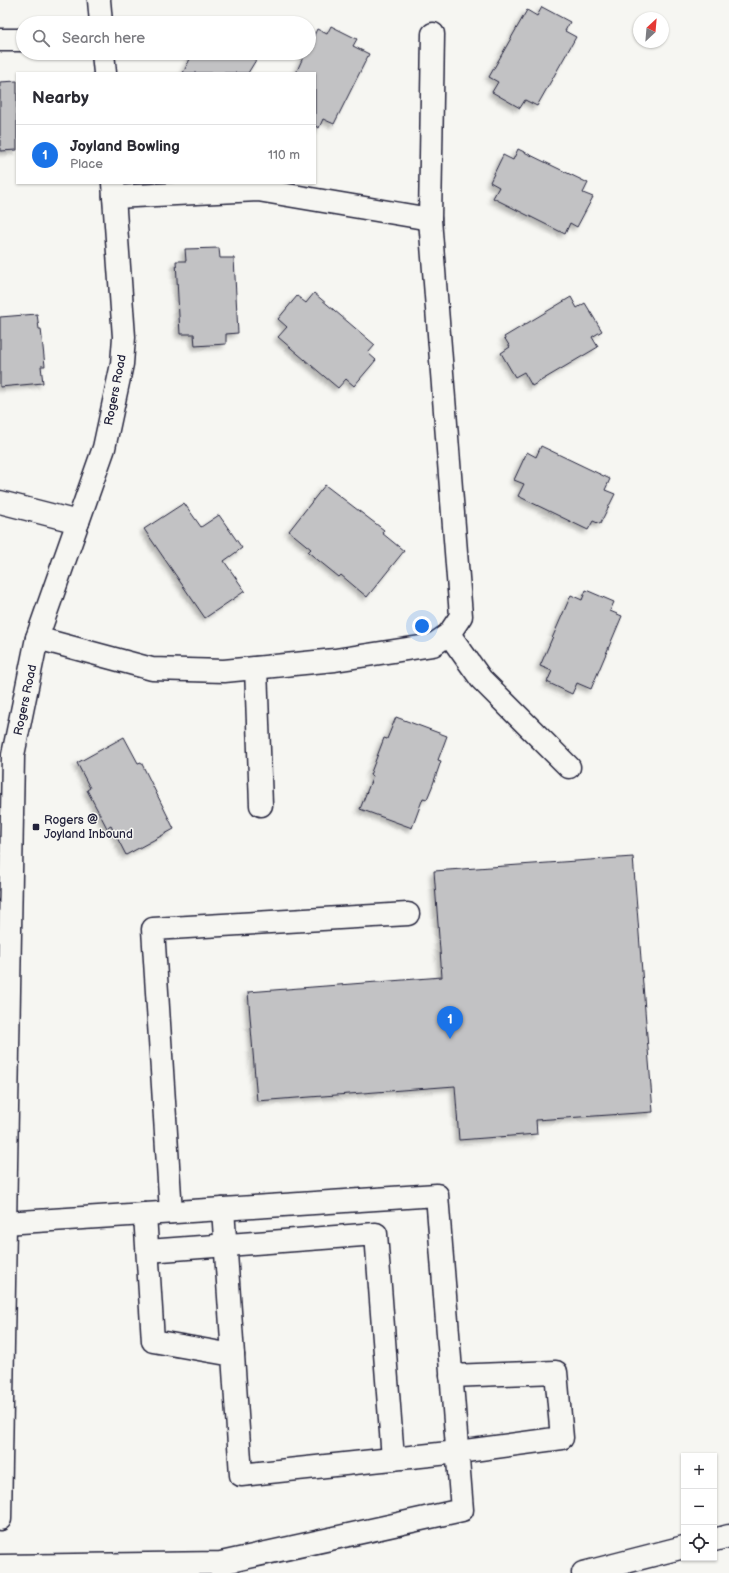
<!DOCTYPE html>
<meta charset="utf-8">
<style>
body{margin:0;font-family:"Balsamiq Sans",sans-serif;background:#f2f2f3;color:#2b2b33}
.controls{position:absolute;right:12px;bottom:12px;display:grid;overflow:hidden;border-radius:0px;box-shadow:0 1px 3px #0004}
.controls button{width:36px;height:36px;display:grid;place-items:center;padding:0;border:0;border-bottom:1px solid #e1e1e2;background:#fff;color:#2b2b33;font:20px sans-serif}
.compass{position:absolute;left:633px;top:12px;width:36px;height:36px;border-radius:50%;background:#fff;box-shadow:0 1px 3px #0004;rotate:26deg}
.you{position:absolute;left:422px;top:626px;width:14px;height:14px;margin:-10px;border:3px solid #fff;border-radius:50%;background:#1a73e8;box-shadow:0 0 0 6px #1a73e833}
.badge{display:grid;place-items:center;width:26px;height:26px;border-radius:50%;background:#1a73e8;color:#fff;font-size:13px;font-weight:700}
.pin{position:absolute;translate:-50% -33px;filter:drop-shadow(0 1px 2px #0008)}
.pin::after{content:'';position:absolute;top:21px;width:14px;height:12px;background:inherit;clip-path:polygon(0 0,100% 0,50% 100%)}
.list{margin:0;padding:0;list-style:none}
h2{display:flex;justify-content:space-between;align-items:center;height:52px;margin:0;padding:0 16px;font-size:17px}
h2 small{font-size:13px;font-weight:400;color:#7c7c81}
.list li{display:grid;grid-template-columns:26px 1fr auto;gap:12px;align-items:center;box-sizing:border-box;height:60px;padding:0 16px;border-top:1px solid #e1e1e2}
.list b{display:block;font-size:15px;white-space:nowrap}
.list p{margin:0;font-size:13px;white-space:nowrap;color:#7c7c81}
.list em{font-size:13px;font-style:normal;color:#7c7c81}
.icon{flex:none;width:22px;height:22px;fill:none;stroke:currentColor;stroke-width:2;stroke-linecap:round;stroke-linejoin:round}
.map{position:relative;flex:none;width:729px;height:1573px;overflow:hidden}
.search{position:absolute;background:#fff;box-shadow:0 1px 3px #0004;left:16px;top:16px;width:300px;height:44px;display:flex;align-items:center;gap:10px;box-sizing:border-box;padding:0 14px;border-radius:22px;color:#7c7c81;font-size:15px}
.panel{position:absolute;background:#fff;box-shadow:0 1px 3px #0004;left:16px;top:72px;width:300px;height:112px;border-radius:0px}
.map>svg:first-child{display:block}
.building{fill:#c2c2c4;stroke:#22223b;filter:url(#shadow)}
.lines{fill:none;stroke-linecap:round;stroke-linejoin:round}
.minor-casing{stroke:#22223b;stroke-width:25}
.highway-casing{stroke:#22223b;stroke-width:25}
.minor{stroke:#f6f6f2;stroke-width:22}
.highway{stroke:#f6f6f2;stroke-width:22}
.poi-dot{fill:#22223b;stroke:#f6f6f2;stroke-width:1.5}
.labels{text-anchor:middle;stroke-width:3;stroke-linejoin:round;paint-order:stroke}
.street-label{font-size:12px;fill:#22223b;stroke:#f6f6f2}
.poi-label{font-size:12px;fill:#22223b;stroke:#f6f6f2;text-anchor:start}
</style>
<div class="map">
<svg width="729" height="1573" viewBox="0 0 729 1573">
<defs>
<filter id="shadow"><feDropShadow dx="-3.5" dy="3.5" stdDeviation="2" flood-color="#0004"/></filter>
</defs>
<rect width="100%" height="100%" fill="#f6f6f2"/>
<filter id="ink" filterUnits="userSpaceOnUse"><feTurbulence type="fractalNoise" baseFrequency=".025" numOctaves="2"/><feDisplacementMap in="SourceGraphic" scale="8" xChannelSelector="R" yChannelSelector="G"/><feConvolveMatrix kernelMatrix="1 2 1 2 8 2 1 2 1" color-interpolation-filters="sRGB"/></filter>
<g filter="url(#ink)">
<!-- building -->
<g class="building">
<path d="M542 7 570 22 565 31 576 37 537 106 525 100 520 108 492 92 498 82 489 77 527 10 537 16Z"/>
<path d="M331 26 357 39 353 46 369 54 334 124 323 119 319 128 315 126V73H296L305 53H309V46L317 29 327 34Z"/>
<path d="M193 53H246L245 54 256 60 248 73H183Z"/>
<path d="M17 81V150L0 151V82Z"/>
<path d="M518 149 588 183 583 193 593 197 577 227 570 223 565 234 493 198 499 187 490 182 503 155 513 160Z"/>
<path d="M219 248 220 258H234L238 333 226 334V344L195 346 194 334H180L176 261H186L185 249Z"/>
<path d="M314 293 375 345 368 353 376 360 354 386 346 379 338 388 278 337 287 327 278 319 297 296 306 303Z"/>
<path d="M571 297 577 308 585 303 602 331 592 337 598 347 532 386 524 372 515 377 501 353 510 347 504 337Z"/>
<path d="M37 314 39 329H41L45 366H41L43 383 0 387V317Z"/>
<path d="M541 446 610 479 605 490 615 494 600 524 593 521 588 530 518 496 524 484 514 480 527 452 536 457Z"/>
<path d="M325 485 384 530 382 533 404 551 367 597 341 575 339 577 308 552 311 549 289 531Z"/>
<path d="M184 503 201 527 219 515 242 548 224 561 245 591 205 618 144 529Z"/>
<path d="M586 590 614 602 610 611 622 616 591 689 577 683 572 694 547 682 552 671 540 666 571 595 582 600Z"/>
<path d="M396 717 447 736 438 760 441 761 432 787 427 799 423 798 412 828 360 809 373 776 370 775 384 738 387 739Z"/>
<path d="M124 737 138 763 141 762 174 829 126 855 111 826 107 828 87 790 90 788 77 763Z"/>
<path d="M633 857 653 1112 536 1120 537 1134 459 1140 455 1086 257 1101 248 992 442 977 434 871Z"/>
</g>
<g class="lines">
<!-- minor casing -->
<g class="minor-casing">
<g id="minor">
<path d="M99 0 101 23"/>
<path d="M0 40H23"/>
<path d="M103 53 105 73"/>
<path d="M114 197 258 190 430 219"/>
<path d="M0 502 78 522"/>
<path d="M449 634 481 679 569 767"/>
<path d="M37 638 152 669 224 671 335 660 433 645 449 634 461 616 430 219 433 34"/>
<path d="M256 668 261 805"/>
<path d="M223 1209 233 1355"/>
<path d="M171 1212 153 929 408 914"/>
<path d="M145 1214 153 1341 233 1355 241 1475 458 1452 562 1438 556 1372 451 1376"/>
<path d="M148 1251 376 1234 393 1459"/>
<path d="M0 1519 13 755 37 638 104 448 122 364 124 337 113 183"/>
<path d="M0 1566 221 1563 462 1510 437 1195 5 1223"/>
</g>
</g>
<!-- highway casing -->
<g class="highway-casing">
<g id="highway">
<path d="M714 1540 729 1536"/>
<path d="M583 1573 684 1547"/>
</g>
</g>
<!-- minor -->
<use href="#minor" class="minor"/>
<!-- highway -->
<use href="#highway" class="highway"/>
</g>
</g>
<!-- markers -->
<rect class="poi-dot" x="32" y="823" width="8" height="8" rx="2"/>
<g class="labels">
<!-- street labels -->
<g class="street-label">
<text transform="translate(115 390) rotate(-79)" y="4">Rogers Road</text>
<text transform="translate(25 700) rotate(-78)" y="4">Rogers Road</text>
</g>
<!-- poi labels -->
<g class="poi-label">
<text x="44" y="824">Rogers @<tspan x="44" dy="14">Joyland Inbound</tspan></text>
</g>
</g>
</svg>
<div class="controls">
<button>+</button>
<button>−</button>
<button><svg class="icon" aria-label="locate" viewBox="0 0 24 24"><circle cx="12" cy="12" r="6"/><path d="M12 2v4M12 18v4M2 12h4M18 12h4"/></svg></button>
</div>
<svg class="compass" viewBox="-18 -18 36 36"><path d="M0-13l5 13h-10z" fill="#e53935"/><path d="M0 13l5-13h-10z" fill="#7c7c81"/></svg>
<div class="you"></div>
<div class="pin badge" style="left:450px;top:1039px">1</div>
<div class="search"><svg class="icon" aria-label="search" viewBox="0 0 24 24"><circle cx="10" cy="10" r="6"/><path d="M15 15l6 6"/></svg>Search here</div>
<section class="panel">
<h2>Nearby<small></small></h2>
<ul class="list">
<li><span class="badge">1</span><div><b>Joyland Bowling</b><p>Place</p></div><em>110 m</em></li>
</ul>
</section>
</div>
